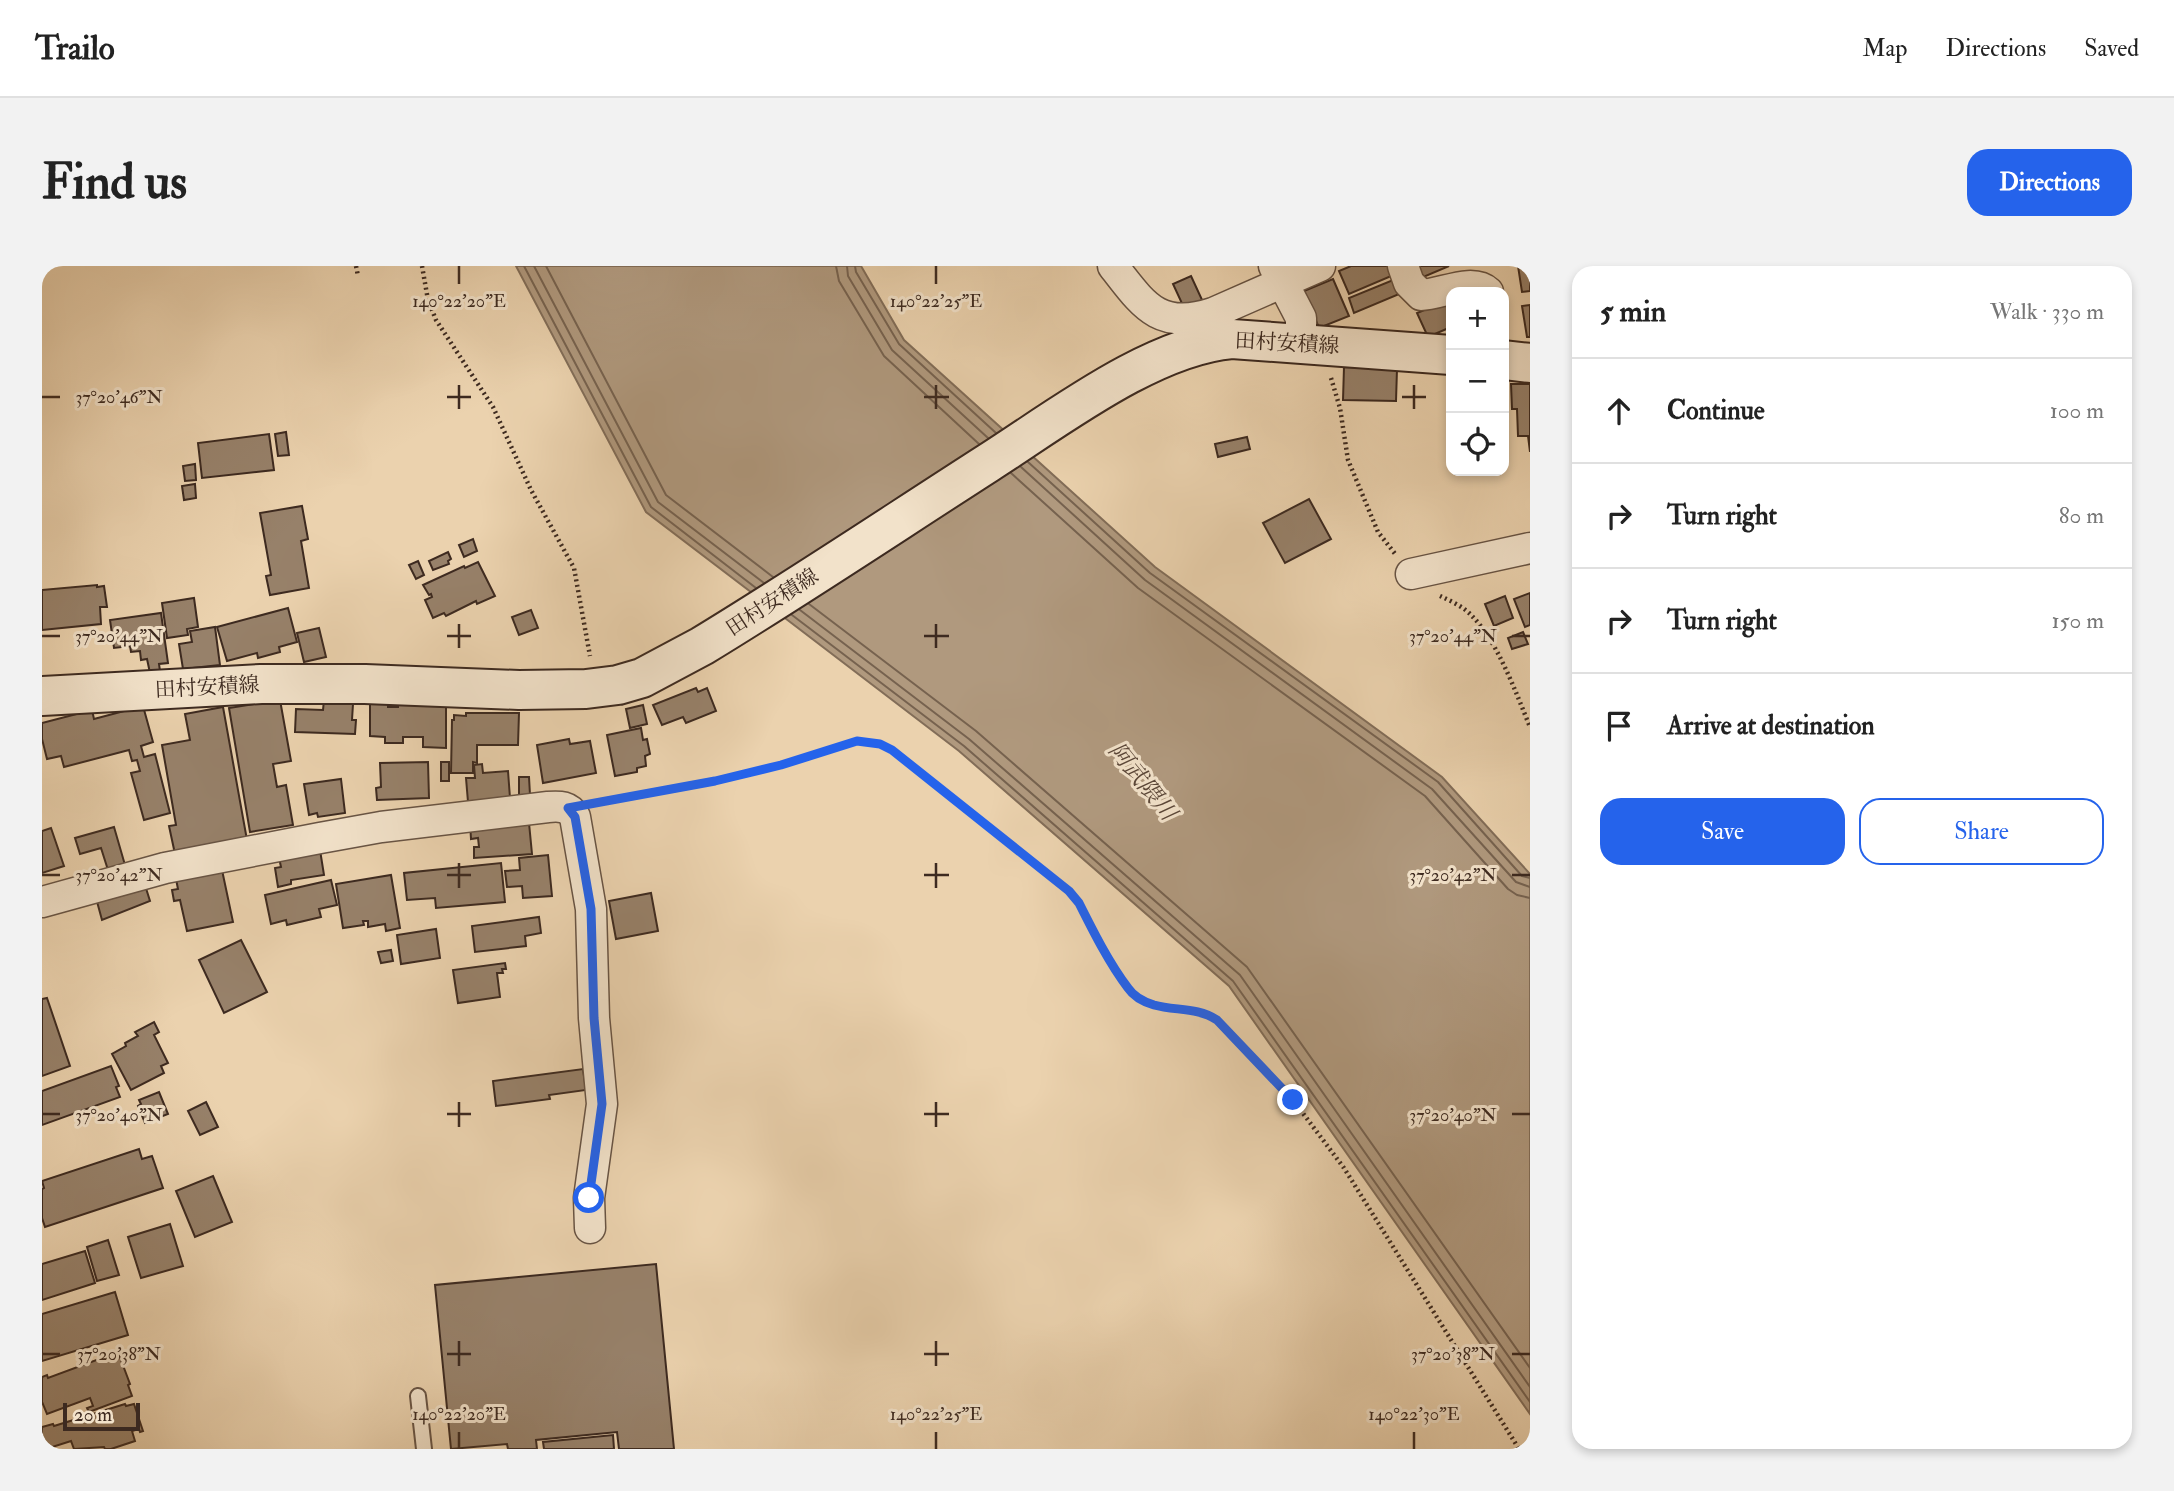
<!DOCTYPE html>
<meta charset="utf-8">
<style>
body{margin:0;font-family:"IM FELL Double Pica","Noto Serif JP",serif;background:#f2f2f2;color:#222}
.controls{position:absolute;right:21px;top:21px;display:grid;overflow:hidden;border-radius:14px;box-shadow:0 4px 10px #0003}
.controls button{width:63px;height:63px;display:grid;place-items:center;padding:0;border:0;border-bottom:2px solid #e0e0e0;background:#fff;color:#222;font:35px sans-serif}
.scale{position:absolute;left:21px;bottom:18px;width:77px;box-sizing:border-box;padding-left:7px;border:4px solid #3d2a20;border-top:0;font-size:19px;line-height:24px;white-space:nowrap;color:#3d2a20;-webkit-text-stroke:5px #f2e2ca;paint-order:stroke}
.stop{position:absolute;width:21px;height:21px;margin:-16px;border:5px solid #2563eb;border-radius:50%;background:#fff}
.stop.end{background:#2563eb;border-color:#fff;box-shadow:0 2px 7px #0008}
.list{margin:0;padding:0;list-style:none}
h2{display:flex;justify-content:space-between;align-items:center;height:91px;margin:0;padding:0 28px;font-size:30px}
h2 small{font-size:23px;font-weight:400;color:#767676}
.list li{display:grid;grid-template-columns:46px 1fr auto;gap:21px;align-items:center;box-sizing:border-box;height:105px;padding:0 28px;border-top:2px solid #e0e0e0}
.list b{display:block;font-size:26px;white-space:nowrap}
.list em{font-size:23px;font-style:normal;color:#767676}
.actions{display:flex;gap:14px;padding:21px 28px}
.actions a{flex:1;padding:16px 0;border:2px solid #2563eb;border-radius:21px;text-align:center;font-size:24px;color:#2563eb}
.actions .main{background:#2563eb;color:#fff}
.icon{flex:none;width:38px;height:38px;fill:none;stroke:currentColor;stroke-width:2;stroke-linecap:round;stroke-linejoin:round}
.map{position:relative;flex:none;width:1488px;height:1183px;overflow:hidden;border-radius:21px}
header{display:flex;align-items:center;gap:42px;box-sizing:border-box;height:98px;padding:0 35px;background:#fff;border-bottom:2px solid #e0e0e0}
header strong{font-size:33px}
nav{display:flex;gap:38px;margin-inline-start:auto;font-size:24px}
.intro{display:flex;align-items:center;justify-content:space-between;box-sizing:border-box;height:168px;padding:0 42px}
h1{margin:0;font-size:49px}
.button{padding:18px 32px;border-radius:21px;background:#2563eb;color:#fff;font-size:24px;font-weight:700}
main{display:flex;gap:42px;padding:0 42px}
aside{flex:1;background:#fff;border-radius:21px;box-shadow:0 4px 10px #0003}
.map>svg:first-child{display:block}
.water{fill:#b0997e;stroke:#826d58;stroke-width:2}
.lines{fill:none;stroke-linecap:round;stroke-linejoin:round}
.shore{stroke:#76624f;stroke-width:2}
.building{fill:#97816a;stroke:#3d2a20;stroke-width:2}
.lane-casing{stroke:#685444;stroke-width:18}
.street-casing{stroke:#685444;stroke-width:33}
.secondary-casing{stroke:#3d2a20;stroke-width:42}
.path{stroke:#3d2a20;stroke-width:4.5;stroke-dasharray:2 3.5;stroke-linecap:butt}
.lane{stroke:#f2e2ca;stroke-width:14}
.street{stroke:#f2e2ca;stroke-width:30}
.secondary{stroke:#f2e2ca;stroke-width:38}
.route{stroke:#2563eb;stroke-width:9}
.ticks{fill:none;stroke:#3d2a20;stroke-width:2.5}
.labels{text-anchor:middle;stroke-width:6;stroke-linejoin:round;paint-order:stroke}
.street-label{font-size:21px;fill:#3d2a20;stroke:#f2e2ca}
.water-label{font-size:23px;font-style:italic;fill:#5a4638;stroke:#f2e2ca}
.ticks-label{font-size:18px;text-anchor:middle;fill:#3d2a20;stroke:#f2e2ca;stroke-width:6;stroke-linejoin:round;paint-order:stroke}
</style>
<header>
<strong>Trailo</strong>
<nav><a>Map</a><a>Directions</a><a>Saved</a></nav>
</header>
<div class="intro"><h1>Find us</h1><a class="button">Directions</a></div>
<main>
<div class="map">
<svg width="1488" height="1183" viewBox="0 0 1488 1183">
<rect width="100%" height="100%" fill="#ebd2ae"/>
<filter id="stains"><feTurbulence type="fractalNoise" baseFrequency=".00286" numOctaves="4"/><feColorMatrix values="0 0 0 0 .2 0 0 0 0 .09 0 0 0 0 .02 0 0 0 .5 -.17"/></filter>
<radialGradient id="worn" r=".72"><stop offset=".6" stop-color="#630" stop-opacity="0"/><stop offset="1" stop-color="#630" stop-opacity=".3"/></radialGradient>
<!-- water -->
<path class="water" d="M474 0H819L862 74 1113 301 1400 511 1488 608V1148L1187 720 917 485 604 246Z"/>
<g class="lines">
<!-- shore -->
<g class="shore">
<path d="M482 0 609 241 714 322"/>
<path d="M492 0 616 236 722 317"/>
<path d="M504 0 624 229 731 311"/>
<path d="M794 0 797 15 842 90 937 178"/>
<path d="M805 0 806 10 850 84 946 172"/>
<path d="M813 0 814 6 857 78 954 167"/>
<path d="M986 196 1108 307 1396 516 1480 610 1488 612"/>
<path d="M979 201 1103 314 1390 523 1474 616 1488 621"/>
<path d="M969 207 1096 322 1383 530 1466 623 1475 629 1488 632"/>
<path d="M767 338 934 465 1205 701 1488 1102"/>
<path d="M758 344 927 473 1198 709 1488 1121"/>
<path d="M750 349 922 480 1191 715 1488 1136"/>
</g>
</g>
<!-- building -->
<g class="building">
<path d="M1309 0H1351L1354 8 1307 28 1297 5Z"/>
<path d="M1375 0H1407L1379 12Z"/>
<path d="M1476 0H1488V25L1480 26Z"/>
<path d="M1149 10 1161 36 1143 44 1131 18Z"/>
<path d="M1356 12 1362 26 1312 47 1307 32Z"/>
<path d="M1291 13 1307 50 1277 62 1262 25Z"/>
<path d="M1409 33V61L1386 71 1375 47Z"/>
<path d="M1488 39V71H1485L1480 40Z"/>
<path d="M1302 101 1355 103 1354 135 1301 134Z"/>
<path d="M1469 118H1488V186L1486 170H1476L1475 143H1470Z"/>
<path d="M244 166 247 189 236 190 233 168Z"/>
<path d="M227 168 232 204 160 212 156 177Z"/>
<path d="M1205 171 1208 183 1176 191 1173 178Z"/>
<path d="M153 198 154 214 143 215 141 200Z"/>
<path d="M153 218 154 232 142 234 140 220Z"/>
<path d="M1267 233 1289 273 1243 297 1221 257Z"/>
<path d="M260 240 266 273 259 275 267 322 228 329 224 310 229 309 218 247Z"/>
<path d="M431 273 435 285 422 291 417 279Z"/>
<path d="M406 286 409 293 406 295 407 298 391 304 387 295Z"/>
<path d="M376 295 382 309 374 313 367 299Z"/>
<path d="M436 296 453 330 435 338 434 335 404 350 402 347 391 352 383 334 390 331 389 328 387 329 381 319 422 300 423 302Z"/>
<path d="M55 319V321L62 320 65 341H58L59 358 0 364V324Z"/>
<path d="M1488 327V359L1483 361 1472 333Z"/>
<path d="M1463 330 1471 352 1452 360 1443 338Z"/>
<path d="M152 332 156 361 145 363 146 369 125 372 120 337Z"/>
<path d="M246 342 255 376 237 381 238 386 216 392 215 387 185 395 175 361Z"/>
<path d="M489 344 496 362 477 369 470 351Z"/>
<path d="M119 347 126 397 117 398 118 405 108 407 105 393 99 394 98 385 89 386 88 380 72 382 68 354Z"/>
<path d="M173 361 178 399 141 403 137 378 150 376 148 365Z"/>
<path d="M277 362 284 391 262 396 255 367Z"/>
<path d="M1481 366 1486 378 1470 383 1466 372Z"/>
<path d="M654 422 656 426 665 422 674 445 644 457 641 451 620 459 611 439Z"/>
<path d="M238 434 249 495 231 498 235 521 244 519 251 559 208 566 187 442Z"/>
<path d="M282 434H303L302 438H311L310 454H314L313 468 253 466 254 443 281 444Z"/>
<path d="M328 437H346V441H356V438L404 439V482L381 481V471H361V477H343V471L328 470Z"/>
<path d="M601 439 605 458 588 462 584 443Z"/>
<path d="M101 440 111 476 99 480 102 491 113 488 128 547 102 554 89 507 98 505 95 494 90 495 87 484 22 501 19 490 5 493 0 473V457L50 444 52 453Z"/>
<path d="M181 441 205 574 133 588 127 560 134 559 120 479 148 474 143 448Z"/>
<path d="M424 447H477L476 479H435V497L431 496V507H409L410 454H412V449L424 450Z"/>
<path d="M599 462 601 474 605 473 608 488 603 490 604 500 595 502V506L573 510 565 469Z"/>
<path d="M527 473 528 478 548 475 554 507 501 517 495 479Z"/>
<path d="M386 496 387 532 335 534 334 522 339 521 338 497Z"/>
<rect x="399" y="496" width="8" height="19"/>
<path d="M440 498 441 507 466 505 468 532 426 536 424 512H433L432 499Z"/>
<path d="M477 511H487L488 529 477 530Z"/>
<path d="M299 513 303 547 276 551 275 547 267 549 262 518Z"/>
<path d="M428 556 487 557 490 588 432 592V581H437L436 572 429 573Z"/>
<path d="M72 561 83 599 66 604 59 582 38 588 33 572Z"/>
<path d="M9 562 22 600 0 607V565Z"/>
<path d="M278 584 282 609 249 614V618L236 621 233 602 239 601 236 587Z"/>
<path d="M506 589 510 630 481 632 480 620 465 621 463 605 478 604 477 592Z"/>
<path d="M459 597 463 636 394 642 393 632 365 634 362 607Z"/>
<path d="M180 604 191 656 145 665 138 634 132 635 130 624 136 623 134 613Z"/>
<path d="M349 609 358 662 344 665 343 658 326 661V655H321L322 659 301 662 294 618Z"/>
<path d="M289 614 295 639 277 643 279 651 245 659 244 654 229 658 223 629Z"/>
<path d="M102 616 108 635 60 654 54 632Z"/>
<path d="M609 627 616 665 574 673 567 635Z"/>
<path d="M497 651 499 667 483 670 484 680 433 686 430 660Z"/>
<path d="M394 663 398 692 359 698 355 669Z"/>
<path d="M199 674 225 726 182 747 157 694Z"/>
<path d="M349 684 351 695 339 697 336 686Z"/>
<path d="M463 697 464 703H460L461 707H455L458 731 416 737 411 704Z"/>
<path d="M5 732 28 800 0 810V733Z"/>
<path d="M112 756 117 766 112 769 126 797 119 800 122 807 89 824 70 788 84 780 83 777 96 770 93 766Z"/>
<path d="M69 800 77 820 74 821 78 831 0 859V825Z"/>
<path d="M541 803 544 824 507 829 508 833 454 840 451 815Z"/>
<path d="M117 826 126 848 103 857 96 840 99 838 97 834Z"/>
<path d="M164 836 176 861 158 869 146 845Z"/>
<path d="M97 883 100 893 110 890 121 922 3 961 0 952V923L2 922 0 915Z"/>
<path d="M171 910 190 956 153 971 134 925Z"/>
<path d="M128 958 141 1000 99 1012 86 971Z"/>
<path d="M66 974 77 1009 55 1015 45 981Z"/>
<path d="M43 985 53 1017 0 1034V998Z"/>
<path d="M614 998 632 1183H577L575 1166 494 1174 495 1183H466L465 1178 409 1183 393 1019Z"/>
<path d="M73 1026 86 1069 0 1095V1048Z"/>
<path d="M76 1086 88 1118 86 1119 90 1130 47 1146 45 1142 51 1140 48 1132 5 1148 0 1136V1111L5 1109 6 1112Z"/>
<path d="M83 1138 84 1140 92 1138 101 1165 98 1166 97 1163 90 1165 93 1175 69 1183H63L62 1181 32 1183 29 1175 4 1183 3 1179 0 1180V1161L11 1158 12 1160Z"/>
<path d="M571 1169 572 1183H502L501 1176Z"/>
</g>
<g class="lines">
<!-- lane casing -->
<g class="lane-casing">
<path id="lane" d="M376 1130 382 1183"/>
</g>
<!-- street casing -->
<g class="street-casing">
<g id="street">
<path d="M1071 0C1101 38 1116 65 1171 47L1278 0"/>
<path d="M1232 0 1259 52V77"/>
<path d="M1361 0 1367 17 1379 29C1398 29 1430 11 1446 26"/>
<path d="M1369 308 1488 282"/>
<path d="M0 636 123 602 278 572 339 561 506 541C518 540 527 540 533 551L549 643 552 752 560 838 547 932 548 962"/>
</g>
</g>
<!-- secondary casing -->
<g class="secondary-casing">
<g id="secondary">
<path d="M1462 94 1488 97"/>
<path d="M0 430 219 418H323L477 424 544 423 576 419 600 412 660 380C757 321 851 258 946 197 1015 153 1109 80 1190 73L1409 89"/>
</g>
</g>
<!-- path -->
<g class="path">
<path d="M314 0 316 10"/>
<path d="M380 0 386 34 394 54 451 141 489 224 532 302 548 390"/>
<path d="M1289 112 1298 142 1306 194 1336 266 1354 289"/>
<path d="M1398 330C1409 335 1422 341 1430 350 1456 376 1474 427 1488 461"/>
<path d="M555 537 673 515 739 499 815 475H827L850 484 1027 625 1037 637C1050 664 1067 698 1086 722 1092 731 1102 736 1112 739 1134 745 1155 741 1175 754L1251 834 1302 902 1477 1183"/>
</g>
<!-- lane -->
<use href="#lane" class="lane"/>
<!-- street -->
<use href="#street" class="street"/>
<!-- secondary -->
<use href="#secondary" class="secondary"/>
</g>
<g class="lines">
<!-- route -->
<path class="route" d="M547 932 560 838 552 752 549 643 533 551 526 542 673 515 739 499 815 475 838 478 850 484 1027 625 1037 637C1051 665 1067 697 1086 722 1092 731 1102 736 1112 739 1134 745 1155 741 1175 754L1251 834"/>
</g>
<!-- ticks -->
<path class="ticks" d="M417 0V18M894 0V18M417 119V143M894 119V143M1372 119V143M0 131H18M405 131H429M882 131H907M1360 131H1384M417 358V382M894 358V382M0 370H18M405 370H429M882 370H907M1470 370H1488M417 597V622M894 597V622M0 609H18M405 609H429M882 609H907M1470 609H1488M417 836V861M894 836V861M0 848H18M405 848H429M882 848H907M1470 848H1488M417 1075V1100M894 1075V1100M0 1088H18M405 1088H429M882 1088H907M1470 1088H1488M417 1166V1183M894 1166V1183M1372 1166V1183"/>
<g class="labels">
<!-- street labels -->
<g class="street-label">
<text transform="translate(1245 77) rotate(3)" y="7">田村安積線</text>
<text transform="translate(730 336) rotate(-33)" y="7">田村安積線</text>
<text transform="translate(165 421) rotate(-3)" y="7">田村安積線</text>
</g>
<!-- water labels -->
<g class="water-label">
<text transform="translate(1101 515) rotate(51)" y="8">阿武隈川</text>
</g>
</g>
<g class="ticks-label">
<text x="417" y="41">140°22'20"E</text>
<text x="894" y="41">140°22'25"E</text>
<text x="77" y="137">37°20'46"N</text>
<text x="77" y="376">37°20'44"N</text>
<text x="1411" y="376">37°20'44"N</text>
<text x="77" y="615">37°20'42"N</text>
<text x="1411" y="615">37°20'42"N</text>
<text x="77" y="855">37°20'40"N</text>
<text x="1411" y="855">37°20'40"N</text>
<text x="77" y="1094">37°20'38"N</text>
<text x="1411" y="1094">37°20'38"N</text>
<text x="417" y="1154">140°22'20"E</text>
<text x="894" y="1154">140°22'25"E</text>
<text x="1372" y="1154">140°22'30"E</text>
</g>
<rect width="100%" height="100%" filter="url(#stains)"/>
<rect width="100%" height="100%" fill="url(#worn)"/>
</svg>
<div class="controls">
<button>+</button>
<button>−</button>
<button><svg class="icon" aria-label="locate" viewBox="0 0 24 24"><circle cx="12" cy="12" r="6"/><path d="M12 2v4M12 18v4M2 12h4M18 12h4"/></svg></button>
</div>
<div class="scale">20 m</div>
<div class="stop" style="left:547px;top:932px"></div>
<div class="stop end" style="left:1251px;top:834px"></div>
</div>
<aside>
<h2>5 min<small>Walk · 330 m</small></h2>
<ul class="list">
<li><svg class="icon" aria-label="ahead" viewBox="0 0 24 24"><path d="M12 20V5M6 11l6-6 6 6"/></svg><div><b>Continue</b></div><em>100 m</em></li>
<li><svg class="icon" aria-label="right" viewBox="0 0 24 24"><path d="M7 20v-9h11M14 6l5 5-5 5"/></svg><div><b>Turn right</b></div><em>80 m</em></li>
<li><svg class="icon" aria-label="right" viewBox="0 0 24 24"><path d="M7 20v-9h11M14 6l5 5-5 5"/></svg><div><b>Turn right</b></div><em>150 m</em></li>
<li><svg class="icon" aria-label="arrive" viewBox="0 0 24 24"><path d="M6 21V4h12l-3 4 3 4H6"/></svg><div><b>Arrive at destination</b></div></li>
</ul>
<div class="actions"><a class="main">Save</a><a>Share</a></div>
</aside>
</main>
